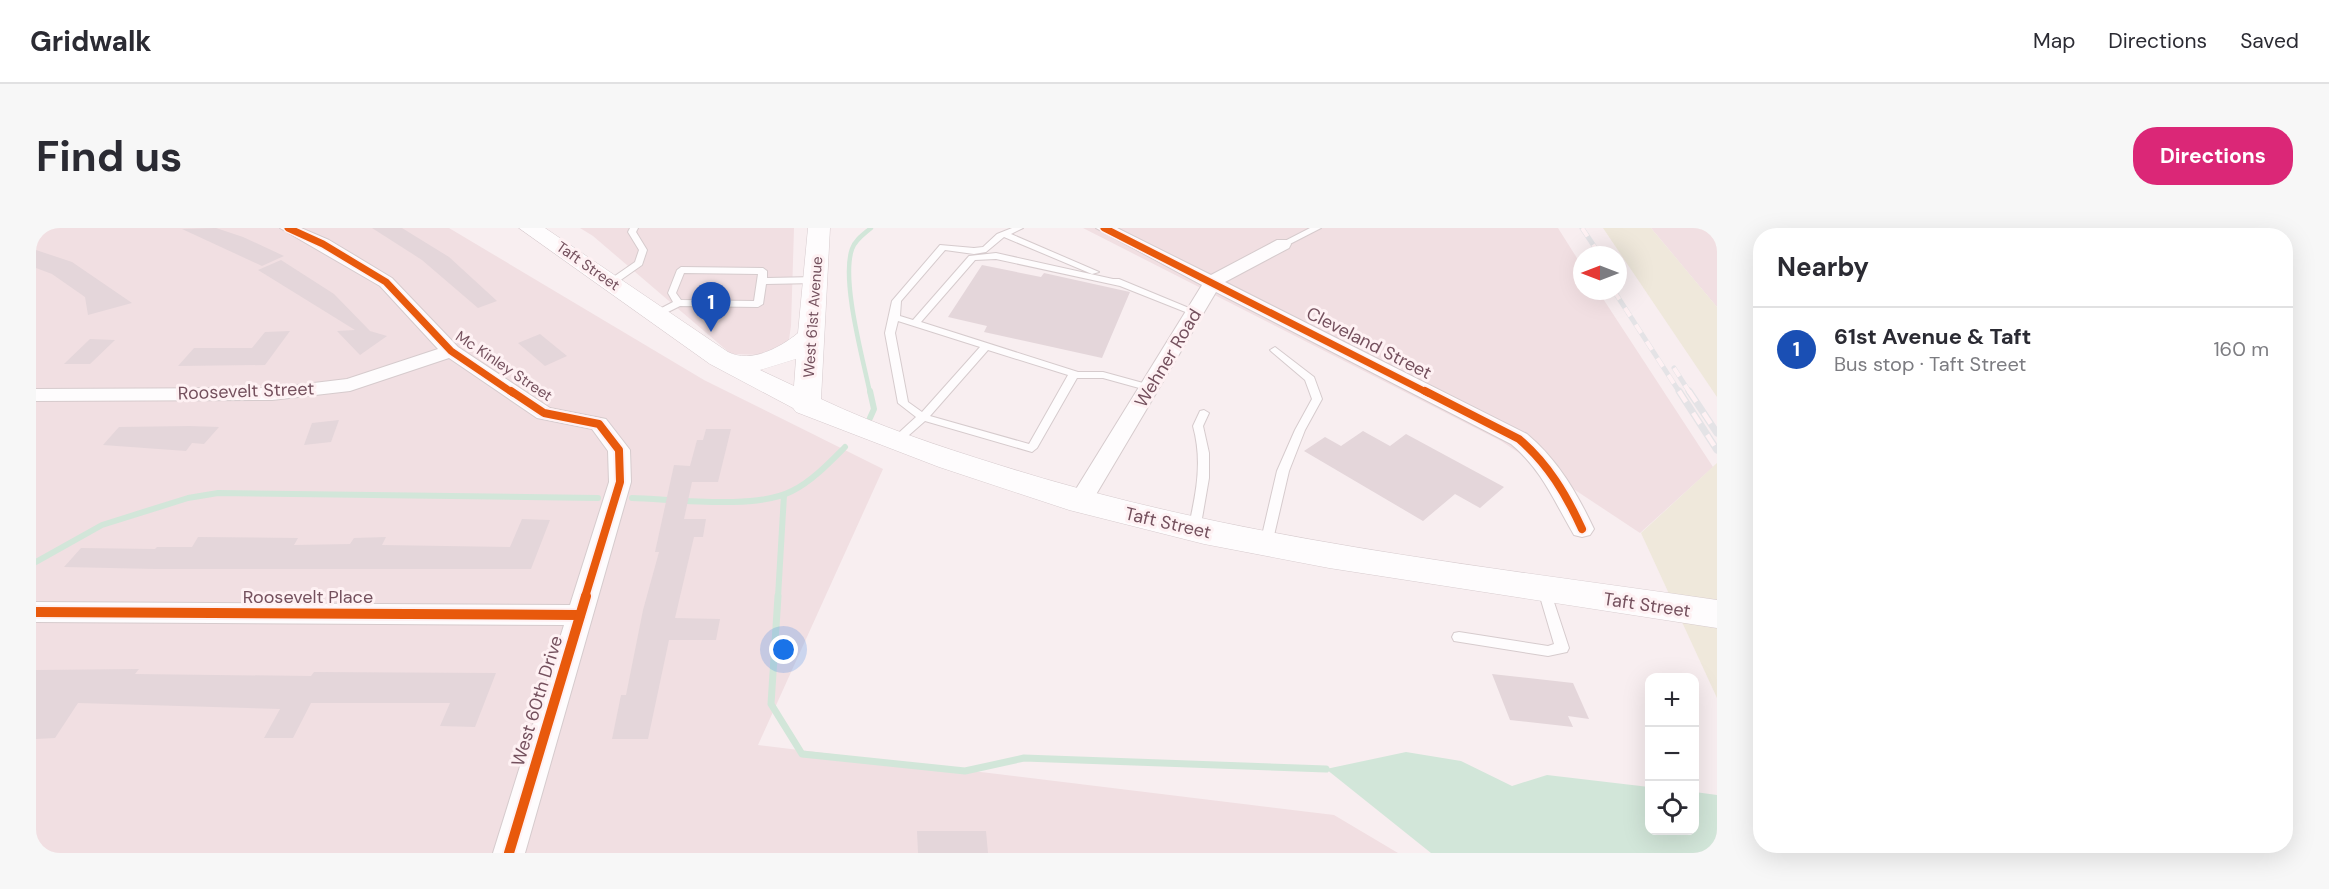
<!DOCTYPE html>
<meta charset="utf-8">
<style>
body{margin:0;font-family:"DM Sans",sans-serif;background:#f7f7f7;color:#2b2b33}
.controls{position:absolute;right:18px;bottom:18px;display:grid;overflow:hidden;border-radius:12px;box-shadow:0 6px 24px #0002}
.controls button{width:54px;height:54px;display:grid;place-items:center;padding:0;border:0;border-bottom:2px solid #e1e1e2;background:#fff;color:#2b2b33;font:30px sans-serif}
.compass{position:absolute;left:1537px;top:18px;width:54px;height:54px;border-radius:50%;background:#fff;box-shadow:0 6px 24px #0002;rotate:270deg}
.you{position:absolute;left:748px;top:422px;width:21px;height:21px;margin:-15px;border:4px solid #fff;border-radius:50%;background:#1a73e8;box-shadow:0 0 0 9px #1a73e833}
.badge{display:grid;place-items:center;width:39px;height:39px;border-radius:50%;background:#db2777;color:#fff;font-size:20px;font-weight:700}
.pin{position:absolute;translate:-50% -50px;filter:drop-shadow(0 2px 3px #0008)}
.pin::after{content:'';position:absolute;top:32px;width:21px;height:18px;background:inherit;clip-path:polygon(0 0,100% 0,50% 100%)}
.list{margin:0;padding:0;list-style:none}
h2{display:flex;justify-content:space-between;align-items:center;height:78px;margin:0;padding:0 24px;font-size:26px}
h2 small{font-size:20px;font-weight:400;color:#7c7c81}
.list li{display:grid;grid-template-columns:39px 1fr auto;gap:18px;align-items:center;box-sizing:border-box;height:84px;padding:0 24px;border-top:2px solid #e1e1e2}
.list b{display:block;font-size:22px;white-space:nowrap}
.list p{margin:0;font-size:20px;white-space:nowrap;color:#7c7c81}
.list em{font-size:20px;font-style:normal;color:#7c7c81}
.icon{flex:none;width:33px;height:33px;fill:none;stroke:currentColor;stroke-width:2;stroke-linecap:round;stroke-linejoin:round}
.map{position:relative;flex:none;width:1681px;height:625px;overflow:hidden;border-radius:24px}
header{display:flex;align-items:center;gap:36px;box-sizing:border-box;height:84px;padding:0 30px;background:#fff;border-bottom:2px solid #e1e1e2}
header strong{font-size:28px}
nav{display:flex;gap:33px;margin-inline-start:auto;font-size:21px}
.intro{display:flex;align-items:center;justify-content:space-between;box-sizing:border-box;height:144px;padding:0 36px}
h1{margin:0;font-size:42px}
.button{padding:15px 27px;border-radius:24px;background:#db2777;color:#fff;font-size:21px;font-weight:700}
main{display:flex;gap:36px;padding:0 36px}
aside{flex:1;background:#fff;border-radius:24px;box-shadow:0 6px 24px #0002}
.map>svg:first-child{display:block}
.residential{fill:#f1dfe2}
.green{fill:#efe8db}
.water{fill:#d2e6d9}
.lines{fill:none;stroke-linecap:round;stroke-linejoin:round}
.stream-far2{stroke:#d2e6d9;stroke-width:4.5}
.stream-far1{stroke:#d2e6d9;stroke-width:6}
.stream{stroke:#d2e6d9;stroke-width:7}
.building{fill:#e4d6da}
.service-casing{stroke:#d6cbcd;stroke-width:2}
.minor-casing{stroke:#d6cbcd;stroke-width:2}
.secondary-casing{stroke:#d7cbce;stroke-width:1}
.service{fill:#fefcfd;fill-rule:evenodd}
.minor{fill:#fefcfd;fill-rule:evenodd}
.secondary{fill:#fefcfd;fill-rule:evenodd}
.rail-far1-casing{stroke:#e4e3e6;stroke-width:5}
.rail-casing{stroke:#e4e3e6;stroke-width:7}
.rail-far1{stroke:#fef1f3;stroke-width:4;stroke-dasharray:10;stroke-linecap:butt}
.rail{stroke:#fef1f3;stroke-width:4.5;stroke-dasharray:13;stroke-linecap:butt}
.cycleway-far2-casing{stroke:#fef1f3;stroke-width:10}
.cycleway-far1-casing{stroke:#fef1f3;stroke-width:12}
.cycleway-casing{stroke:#fef1f3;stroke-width:14}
.cycleway-far2{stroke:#e8590c;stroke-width:7}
.cycleway-far1{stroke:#e8590c;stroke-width:8}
.cycleway{stroke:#e8590c;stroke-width:10}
.labels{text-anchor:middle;stroke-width:6;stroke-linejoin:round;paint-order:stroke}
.far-street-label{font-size:15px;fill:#74505d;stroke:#fef1f3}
.street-label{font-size:18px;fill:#74505d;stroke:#fef1f3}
</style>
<header>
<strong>Gridwalk</strong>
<nav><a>Map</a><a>Directions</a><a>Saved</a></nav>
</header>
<div class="intro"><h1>Find us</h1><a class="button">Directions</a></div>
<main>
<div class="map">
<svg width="1681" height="625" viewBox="0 0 1681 625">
<rect width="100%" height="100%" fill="#f8eef0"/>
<!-- residential -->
<g class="residential">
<path d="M0 0H413L668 152 847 241 722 517 1298 587 1362 625H0Z"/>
<path d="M544 0H758L755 98 752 118 732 127 695 126 557 8Z"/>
<path d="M1047 0H1522L1546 38V63H1562L1677 239 1604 305 1465 213Z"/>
<path d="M1615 0H1681V79Z"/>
</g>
<!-- green -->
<g class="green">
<path d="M1567 0H1615L1681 79V169Z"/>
<path d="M1681 235V470L1605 305Z"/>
</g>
<!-- water -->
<path class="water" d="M1370 524 1425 533 1476 558 1511 547 1613 559 1614 602H1658L1659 564 1681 567V625H1395L1290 541Z"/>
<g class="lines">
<!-- stream-far2 -->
<path class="stream-far2" d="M834 165C827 131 805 52 816 21 819 12 828 6 835 0"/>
<!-- stream-far1 -->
<g class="stream-far1">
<path d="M834 163 838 181 834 190"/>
<path d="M596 270C638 271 720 282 756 263 776 253 793 235 809 219"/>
<path d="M0 334 66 297 152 270 182 265 562 270"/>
<path d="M742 369 748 267"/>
</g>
<!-- stream -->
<path class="stream" d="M742 368 735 476 766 526 929 543 988 530 1290 541"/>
</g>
<!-- building -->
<g class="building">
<path d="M180 0 207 9 248 28 226 38 146 1Z"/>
<path d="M336 0H366L413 29 461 73 442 80 386 32Z"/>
<path d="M0 22 36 34 96 75 52 87 49 69 16 46 0 40Z"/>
<path d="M245 32 298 66 334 103 351 108 324 127 301 103 319 102 222 42Z"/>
<path d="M946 37 1005 49 1008 45 1094 64 1066 130 948 104 951 98 912 89Z"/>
<path d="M254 103 229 137 142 138 158 120H216L229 104Z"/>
<path d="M504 106 531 128 509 138 482 115Z"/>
<path d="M54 111 79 112 54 136H28Z"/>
<path d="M303 192 295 214 268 217 276 195Z"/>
<path d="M154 198 183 199 168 216 156 215 150 223 67 217 83 199Z"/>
<path d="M670 201H695L682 254H656L648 291H670L667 309H658L639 390 684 391 680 412H633L612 511H576L585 467H590L607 382 623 324H619L638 237 654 238 661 212H667Z"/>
<path d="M1327 203 1354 218 1370 206 1468 259 1444 280 1419 266 1387 293 1268 223 1289 209 1305 218Z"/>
<path d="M486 291 514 292 495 341H119L28 339 45 320 119 321 121 319H156L162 309 262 310 258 317 314 316 318 310 350 309 346 317 474 319Z"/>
<path d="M103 441 99 446 275 448 278 444 460 445 439 499 404 498 414 475H275L257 510H228L244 481 42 475 19 510 0 511V442Z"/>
<path d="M1456 446 1537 455 1553 491 1532 488 1537 499 1474 492Z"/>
<path d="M881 603H950L952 625H882Z"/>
</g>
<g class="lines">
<!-- service casing -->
<g class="service-casing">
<g id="service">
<path d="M594 0H602L600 4 611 22 606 37 579 56H573V52L599 34 603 22 592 4Z"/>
<path d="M976 0H987L975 6 1063 44 1056 46 968 9 950 24 938 26 909 22 865 73 864 88 877 92 933 28 960 25 1077 51H1083L1165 85 1163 87H1157L1084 58 960 31 939 32 885 94 1042 144H1067L1118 158 1119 160 1114 163 1067 150H1041L1001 220 996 224 889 193 864 215H856L855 213 856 211 880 189 862 175 849 105 856 73 904 17 938 20 947 19 961 6ZM862 93 944 119 886 184 872 174 859 105ZM952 122 1032 147 993 216 894 188Z"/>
<path d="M1274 0H1285L1250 18 1243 16Z"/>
<path d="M645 39 727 40 731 43V50L780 49 784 52 780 55 730 56 727 76 722 79 644 78 622 89H616V85L637 74 632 65 641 42ZM648 45 722 46 718 73 645 72 640 65Z"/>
<path d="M1239 119 1278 149 1286 171 1269 202 1253 243 1236 316 1230 320 1224 316 1241 243 1259 202 1276 171 1269 152 1236 124 1234 122Z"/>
<path d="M1168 182 1173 185 1167 198 1173 225V250L1164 302 1158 306 1152 302C1160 266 1167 234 1157 198L1164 183Z"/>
<path d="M1508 357 1512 359 1514 362 1533 420 1531 424 1512 428 1418 413 1416 409 1418 405 1423 404 1512 418 1518 416 1502 362 1504 359Z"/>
</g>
</g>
<!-- minor casing -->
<g class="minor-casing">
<g id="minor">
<path d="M244 0H265L293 12 356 50 422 119 514 180 570 191 594 222 595 254 489 625H457L528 397 0 394V374L534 377 573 254 572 223 556 201 501 190 413 130 314 163 236 172 0 173V161L236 160 311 151 402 121 344 58Z"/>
<path d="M1060 0H1081L1175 47 1241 12H1253L1255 16 1253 20 1189 54 1491 206C1522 232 1541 265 1558 301L1554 307 1546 309 1538 307C1518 273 1506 242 1475 216L1180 64 1052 280 1044 282 1036 280 1032 274 1166 57Z"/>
</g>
</g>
<!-- secondary casing -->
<g class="secondary-casing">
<path id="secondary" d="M483 0H509L692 124C715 136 745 119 762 105L772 0H794L785 171C842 198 902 218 963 237 1196 311 1440 337 1681 372V400L1293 340 1168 316 1033 282 903 239 760 184 757 180 674 136ZM760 131 758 158 724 142Z"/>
</g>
<!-- service -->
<use href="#service" class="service"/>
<!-- minor -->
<use href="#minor" class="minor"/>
<!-- secondary -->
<use href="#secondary" class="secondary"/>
<!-- rail-far1 casing -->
<g class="rail-far1-casing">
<g id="rail-far1">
<path d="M1546 0 1564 27"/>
<path d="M1578 63 1644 165"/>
<path d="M1638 140 1654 165"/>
</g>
</g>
<!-- rail casing -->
<g class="rail-casing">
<g id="rail">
<path d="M1643 163 1681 222"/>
<path d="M1653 163 1681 205"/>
</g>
</g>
<!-- rail-far1 -->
<use href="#rail-far1" class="rail-far1"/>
<!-- rail -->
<use href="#rail" class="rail"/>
<!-- cycleway-far2 casing -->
<g class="cycleway-far2-casing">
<g id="cycleway-far2">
<path d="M252 0 287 16 350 54 415 123 477 165"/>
<path d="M1068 0 1392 165"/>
</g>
</g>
<!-- cycleway-far1 casing -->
<g class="cycleway-far1-casing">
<g id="cycleway-far1">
<path d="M475 163 508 185 563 196 583 222 584 254 549 369"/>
<path d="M1389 163 1483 211C1512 236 1530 266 1546 301"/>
</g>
</g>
<!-- cycleway casing -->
<g class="cycleway-casing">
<g id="cycleway">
<path d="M0 384 544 387"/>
<path d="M473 625 550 368"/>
</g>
</g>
<!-- cycleway-far2 -->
<use href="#cycleway-far2" class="cycleway-far2"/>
<!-- cycleway-far1 -->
<use href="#cycleway-far1" class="cycleway-far1"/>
<!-- cycleway -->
<use href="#cycleway" class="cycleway"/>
</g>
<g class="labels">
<!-- far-street labels -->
<g class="far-street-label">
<text transform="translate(552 38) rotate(35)" y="5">Taft Street</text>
<text transform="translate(777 89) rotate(-86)" y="5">West 61st Avenue</text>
<text transform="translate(468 138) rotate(34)" y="5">Mc Kinley Street</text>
</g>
<!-- street labels -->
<g class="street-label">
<text transform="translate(1333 115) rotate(27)" y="6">Cleveland Street</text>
<text transform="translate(1132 130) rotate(-59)" y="6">Wehner Road</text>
<text transform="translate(210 163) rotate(-2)" y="6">Roosevelt Street</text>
<text transform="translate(1132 295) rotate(13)" y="6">Taft Street</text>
<text x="272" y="375">Roosevelt Place</text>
<text transform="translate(1611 377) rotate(8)" y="6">Taft Street</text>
<text transform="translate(501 473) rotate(-73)" y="6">West 60th Drive</text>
</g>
</g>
</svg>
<div class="controls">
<button>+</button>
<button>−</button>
<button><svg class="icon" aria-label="locate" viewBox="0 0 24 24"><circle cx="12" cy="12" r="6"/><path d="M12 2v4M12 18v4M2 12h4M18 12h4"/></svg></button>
</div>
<svg class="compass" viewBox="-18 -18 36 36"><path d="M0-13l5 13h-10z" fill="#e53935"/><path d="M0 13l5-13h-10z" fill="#7c7c81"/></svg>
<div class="you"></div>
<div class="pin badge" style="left:675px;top:104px;background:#1a4fb4">1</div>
</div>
<aside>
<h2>Nearby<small></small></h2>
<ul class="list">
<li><span class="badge" style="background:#1a4fb4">1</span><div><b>61st Avenue &amp; Taft</b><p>Bus stop · Taft Street</p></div><em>160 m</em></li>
</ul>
</aside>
</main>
